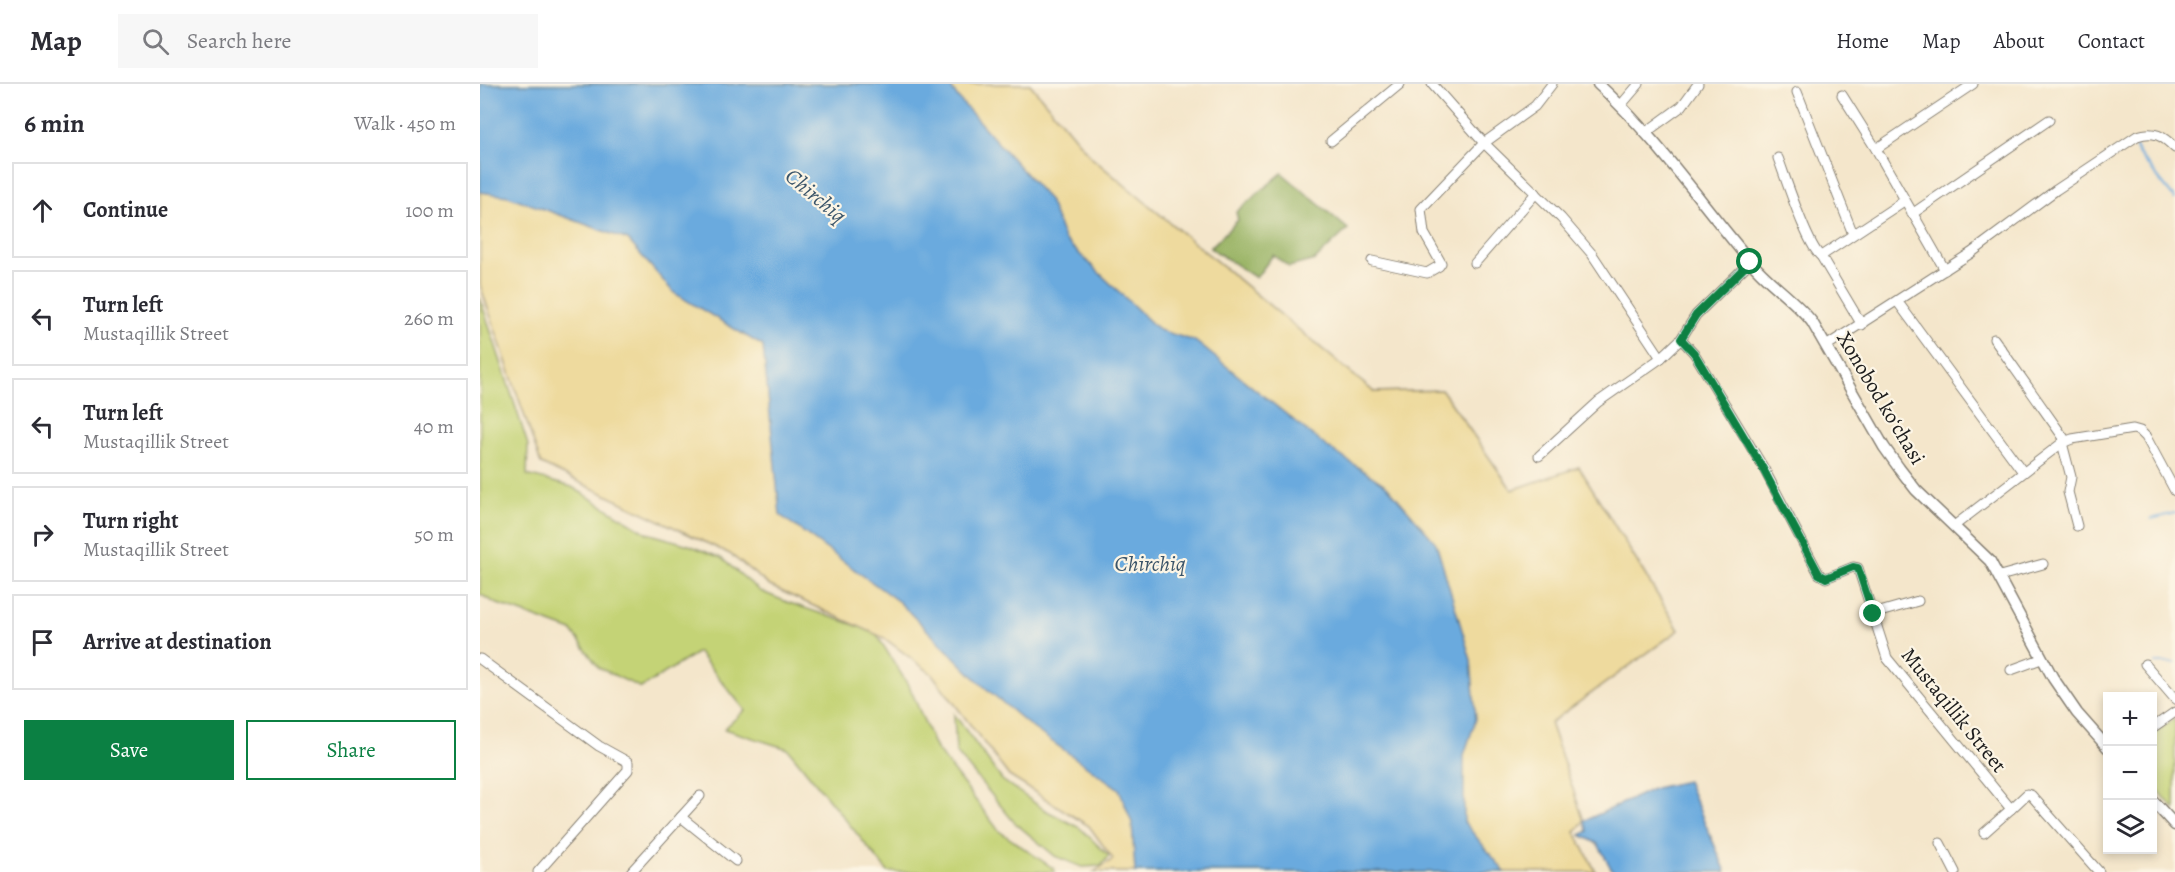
<!DOCTYPE html>
<meta charset="utf-8">
<style>
body{margin:0;font-family:Alegreya,serif;background:#f7f7f7;color:#2b2b33}
.controls{position:absolute;right:18px;bottom:18px;display:grid;overflow:hidden;border-radius:0px;box-shadow:0 3px 9px #0003}
.controls button{width:54px;height:54px;display:grid;place-items:center;padding:0;border:0;border-bottom:2px solid #e1e1e2;background:#fff;color:#2b2b33;font:30px sans-serif}
.stop{position:absolute;width:18px;height:18px;margin:-14px;border:4px solid #0b8043;border-radius:50%;background:#fff}
.stop.end{background:#0b8043;border-color:#fff;box-shadow:0 2px 6px #0008}
.list{margin:0;padding:0;list-style:none}
h2{display:flex;justify-content:space-between;align-items:center;height:78px;margin:0;padding:0 24px;font-size:26px}
h2 small{font-size:20px;font-weight:400;color:#7c7c81}
.list li{display:grid;grid-template-columns:39px 1fr auto;gap:18px;align-items:center;box-sizing:border-box;height:96px;margin:0 12px 12px;padding:0 12px;border:2px solid #e1e1e2;border-radius:0px}
.list b{display:block;font-size:22px;white-space:nowrap}
.list p{margin:0;font-size:20px;white-space:nowrap;color:#7c7c81}
.list em{font-size:20px;font-style:normal;color:#7c7c81}
.actions{display:flex;gap:12px;padding:18px 24px}
.actions a{flex:1;padding:14px 0;border:2px solid #0b8043;border-radius:0px;text-align:center;font-size:21px;color:#0b8043}
.actions .main{background:#0b8043;color:#fff}
.icon{flex:none;width:33px;height:33px;fill:none;stroke:currentColor;stroke-width:2;stroke-linecap:round;stroke-linejoin:round}
.map{position:relative;flex:none;width:1695px;height:788px;overflow:hidden}
header{display:flex;align-items:center;gap:36px;box-sizing:border-box;height:84px;padding:0 30px;background:#fff;border-bottom:2px solid #e1e1e2}
header strong{font-size:28px}
nav{display:flex;gap:33px;margin-inline-start:auto;font-size:21px}
.search{width:420px;height:54px;background:#f7f7f7;display:flex;align-items:center;gap:15px;box-sizing:border-box;padding:0 21px;border-radius:0px;color:#7c7c81;font-size:22px}
main{display:flex}
aside{flex:1;background:#fff}
.map>svg:first-child{display:block}
.green{fill:#c4d376;stroke:#707849;stroke-width:1.5}
.forest{fill:#9bb567;stroke:#5c6842;stroke-width:1.5}
.sand{fill:#eeda9e;stroke:#857b5d;stroke-width:1.5}
.water{fill:#6aaade;stroke:#43637d;stroke-width:1.5}
.lines{fill:none;stroke-linecap:round;stroke-linejoin:round}
.stream{stroke:#6aaade;stroke-width:2}
.minor-casing{stroke:#888174;stroke-width:11}
.major-casing{stroke:#888174;stroke-width:13}
.minor{stroke:#fff;stroke-width:9}
.major{stroke:#fff;stroke-width:10}
.route{stroke:#0b8043;stroke-width:8}
.labels{text-anchor:middle;stroke-width:4.5;stroke-linejoin:round;paint-order:stroke}
.street-label{font-size:21px;fill:#1c1c1c;stroke:#fcf5e5}
.water-label{font-size:22px;font-style:italic;fill:#3b556a;stroke:#fcf5e5}
</style>
<header>
<strong>Map</strong>
<div class="search"><svg class="icon" aria-label="search" viewBox="0 0 24 24"><circle cx="10" cy="10" r="6"/><path d="M15 15l6 6"/></svg>Search here</div>
<nav><a>Home</a><a>Map</a><a>About</a><a>Contact</a></nav>
</header>
<main>
<aside>
<h2>6 min<small>Walk · 450 m</small></h2>
<ul class="list">
<li><svg class="icon" aria-label="ahead" viewBox="0 0 24 24"><path d="M12 20V5M6 11l6-6 6 6"/></svg><div><b>Continue</b></div><em>100 m</em></li>
<li><svg class="icon" aria-label="left" viewBox="0 0 24 24"><path d="M17 20v-9H6M10 6l-5 5 5 5"/></svg><div><b>Turn left</b><p>Mustaqillik Street</p></div><em>260 m</em></li>
<li><svg class="icon" aria-label="left" viewBox="0 0 24 24"><path d="M17 20v-9H6M10 6l-5 5 5 5"/></svg><div><b>Turn left</b><p>Mustaqillik Street</p></div><em>40 m</em></li>
<li><svg class="icon" aria-label="right" viewBox="0 0 24 24"><path d="M7 20v-9h11M14 6l5 5-5 5"/></svg><div><b>Turn right</b><p>Mustaqillik Street</p></div><em>50 m</em></li>
<li><svg class="icon" aria-label="arrive" viewBox="0 0 24 24"><path d="M6 21V4h12l-3 4 3 4H6"/></svg><div><b>Arrive at destination</b></div></li>
</ul>
<div class="actions"><a class="main">Save</a><a>Share</a></div>
</aside>
<div class="map">
<svg width="1695" height="788" viewBox="0 0 1695 788">
<rect width="100%" height="100%" fill="#fcf5e5"/>
<filter id="ink" filterUnits="userSpaceOnUse"><feTurbulence type="fractalNoise" baseFrequency=".0167" numOctaves="2"/><feDisplacementMap in="SourceGraphic" scale="12" xChannelSelector="R" yChannelSelector="G"/><feConvolveMatrix kernelMatrix="1 2 1 2 8 2 1 2 1" color-interpolation-filters="sRGB"/></filter>
<filter id="wash" filterUnits="userSpaceOnUse"><feTurbulence type="fractalNoise" baseFrequency=".008" numOctaves="4" result="noise"/><feDisplacementMap in="SourceGraphic" scale="24" xChannelSelector="R" yChannelSelector="G"/><feGaussianBlur stdDeviation="1.35" result="paint"/><feColorMatrix in="noise" values="0 0 0 0 0 0 0 0 0 0 0 0 0 0 0 0 0 1.4 0 .05"/><feComposite in="paint" operator="in"/></filter>
<g filter="url(#wash)">
<rect width="100%" height="100%" fill="#f4e6cb"/>
<!-- green -->
<g class="green">
<path d="M0 214 48 361 47 391 92 403 167 449 209 461 241 474 280 507 307 518 395 548 430 604 455 663 519 747 574 785 575 788H408L308 665 244 645 265 626 218 568 161 604 119 584 92 547 15 519 0 510Z"/>
<path d="M474 630 522 696 565 726 600 744 629 772 621 782 602 783 575 772 534 738 476 668Z"/>
<path d="M1695 634V726L1673 700 1672 651Z"/>
</g>
<!-- forest -->
<path class="forest" d="M802 89 868 145 835 176 809 183 793 171 776 194 730 164 758 136 756 128Z"/>
<!-- sand -->
<path class="sand" d="M0 0H550L612 74 894 308 962 306 1032 406 1099 383 1199 546 1070 639 1104 737 1095 748 1116 788H614L633 775 609 742 529 692 452 590 404 554 290 502 250 470 61 380 0 201Z"/>
<!-- water -->
<g class="water">
<path d="M0 0H469L478 14 569 116 584 155 679 246 715 257 847 363 907 402 956 459 991 576 996 635 984 671V738L1025 788H655L652 739 639 705 550 642 501 600 419 518 300 431 283 262 194 209 148 156 28 112 0 108Z"/>
<path d="M1207 697 1246 788H1133L1118 760 1101 751 1108 747 1104 737 1175 704Z"/>
</g>
<g class="lines">
<!-- stream -->
<g class="stream">
<path d="M1654 59 1658 69 1695 115"/>
<path d="M1671 435 1695 429"/>
<path d="M1676 579H1695"/>
</g>
</g>
</g>
<g filter="url(#ink)">
<g class="lines">
<!-- minor casing -->
<g class="minor-casing">
<g id="minor">
<path d="M952 0 1004 59 1081 134 1112 170 1181 274"/>
<path d="M1317 8 1373 150"/>
<path d="M1362 11 1396 65 1465 186"/>
<path d="M1141 21 1159 0"/>
<path d="M1165 49 1202 22 1218 0"/>
<path d="M851 57 920 0"/>
<path d="M1396 65 1493 0"/>
<path d="M1298 74C1305 92 1328 164 1341 172L1382 241"/>
<path d="M1432 130 1569 36"/>
<path d="M1341 172 1424 117"/>
<path d="M892 177 947 189 959 182 961 179 944 149 941 125 1004 59 1055 22 1072 0"/>
<path d="M995 179 1056 109"/>
<path d="M1417 217 1543 388"/>
<path d="M1201 255 1214 269 1283 383 1339 490 1346 494 1373 483 1378 484 1407 574 1531 725 1547 710 1551 711 1619 788"/>
<path d="M1514 255 1586 357"/>
<path d="M1346 262 1491 169 1576 106 1657 52C1674 46 1683 52 1695 64"/>
<path d="M1582 359 1591 393 1588 408 1597 442"/>
<path d="M1059 372 1118 318 1181 274 1201 255 1216 231 1270 178"/>
<path d="M1474 442 1582 359 1592 355 1653 345 1660 347 1666 353 1695 407"/>
<path d="M1520 492 1563 480"/>
<path d="M1393 530 1438 517"/>
<path d="M0 575 119 662 148 678V686L58 788"/>
<path d="M1665 580 1695 615"/>
<path d="M1531 586 1561 575"/>
<path d="M1672 644 1695 628"/>
<path d="M201 733 256 777"/>
<path d="M1504 749 1531 725"/>
<path d="M1460 759 1475 788"/>
<path d="M151 788 220 712"/>
</g>
</g>
<!-- major casing -->
<g class="major-casing">
<g id="major">
<path d="M1118 0C1176 53 1220 118 1270 177 1289 200 1314 215 1332 238L1404 363 1419 384 1436 406 1510 477 1573 594 1597 629 1628 664"/>
<path d="M1672 716 1695 741"/>
</g>
</g>
<!-- minor -->
<use href="#minor" class="minor"/>
<!-- major -->
<use href="#major" class="major"/>
</g>
</g>
<g class="lines" filter="url(#ink)">
<!-- route -->
<path class="route" d="M1270 178 1216 231 1201 255 1214 269 1282 383 1339 490 1346 494 1373 483 1378 484 1393 530"/>
</g>
<g class="labels">
<!-- street labels -->
<g class="street-label">
<text transform="translate(1401 314) rotate(59)" y="7">Xonobod koʻchasi</text>
<text transform="translate(1474 626) rotate(51)" y="7">Mustaqillik Street</text>
</g>
<!-- water labels -->
<g class="water-label">
<text transform="translate(336 111) rotate(40)" y="8">Chirchiq</text>
<text x="670" y="487">Chirchiq</text>
</g>
</g>
</svg>
<div class="controls">
<button>+</button>
<button>−</button>
<button><svg class="icon" aria-label="layers" viewBox="0 0 24 24"><path d="M12 4l9 5-9 5-9-5zM3 14l9 5 9-5"/></svg></button>
</div>
<div class="stop" style="left:1270px;top:178px"></div>
<div class="stop end" style="left:1393px;top:530px"></div>
</div>
</main>
